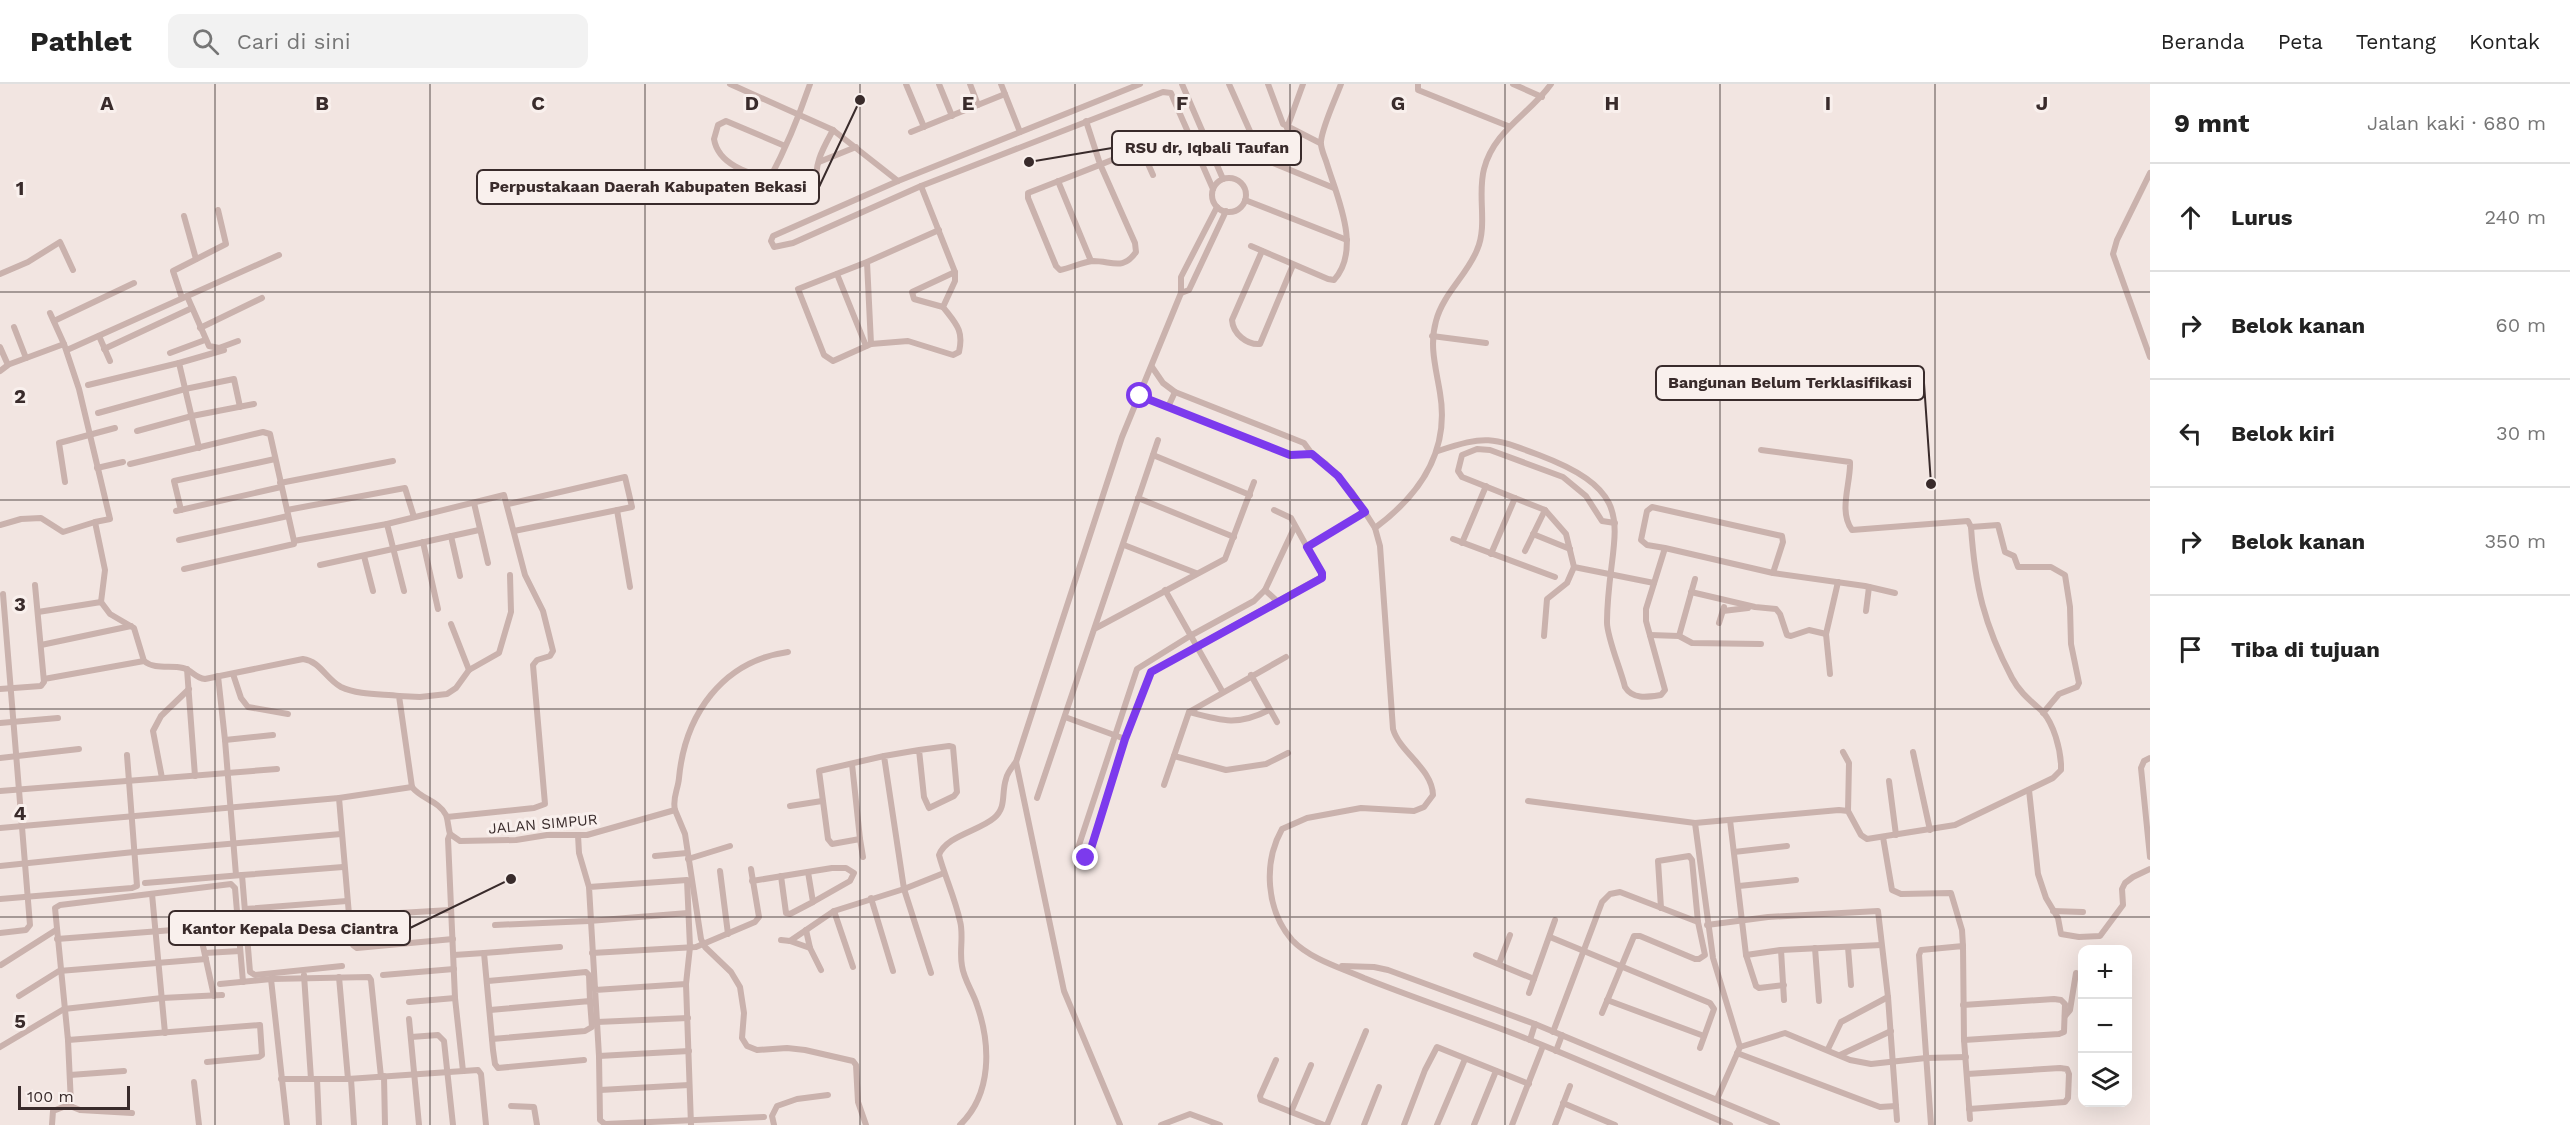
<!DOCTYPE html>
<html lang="id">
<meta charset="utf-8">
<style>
body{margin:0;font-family:"Work Sans",sans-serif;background:#f2f2f2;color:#222}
.controls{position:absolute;right:18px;bottom:18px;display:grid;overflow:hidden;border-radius:12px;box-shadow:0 6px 24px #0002}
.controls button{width:54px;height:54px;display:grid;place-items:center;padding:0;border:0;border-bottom:2px solid #e0e0e0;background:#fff;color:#222;font:30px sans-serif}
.scale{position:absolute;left:18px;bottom:15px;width:112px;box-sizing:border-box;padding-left:6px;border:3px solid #392b2b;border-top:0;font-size:16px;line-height:21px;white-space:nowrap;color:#392b2b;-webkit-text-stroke:4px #f9f0ed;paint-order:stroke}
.stop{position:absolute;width:18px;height:18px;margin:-14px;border:4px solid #7c3aed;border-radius:50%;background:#fff}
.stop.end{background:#7c3aed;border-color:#fff;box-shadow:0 2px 6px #0008}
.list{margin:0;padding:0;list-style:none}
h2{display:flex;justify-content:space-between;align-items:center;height:78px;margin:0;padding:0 24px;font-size:26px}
h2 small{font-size:20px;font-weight:400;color:#767676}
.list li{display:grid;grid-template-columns:39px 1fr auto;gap:18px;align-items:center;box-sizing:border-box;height:108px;padding:0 24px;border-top:2px solid #e0e0e0}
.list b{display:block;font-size:22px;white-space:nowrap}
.list em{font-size:20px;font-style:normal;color:#767676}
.icon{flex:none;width:33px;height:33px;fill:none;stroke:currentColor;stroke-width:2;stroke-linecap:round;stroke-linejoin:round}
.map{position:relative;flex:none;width:2150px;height:1041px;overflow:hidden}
header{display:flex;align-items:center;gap:36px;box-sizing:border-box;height:84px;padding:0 30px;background:#fff;border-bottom:2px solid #e0e0e0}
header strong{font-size:28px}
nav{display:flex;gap:33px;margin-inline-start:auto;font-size:21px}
.search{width:420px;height:54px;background:#f2f2f2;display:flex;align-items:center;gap:15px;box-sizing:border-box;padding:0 21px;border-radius:12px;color:#767676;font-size:22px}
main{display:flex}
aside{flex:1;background:#fff}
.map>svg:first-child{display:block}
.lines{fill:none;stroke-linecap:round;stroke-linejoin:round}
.street{stroke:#cab2ad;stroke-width:6}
.route{stroke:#7c3aed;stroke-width:8}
.grid{fill:none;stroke:#392b2b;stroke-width:1.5;stroke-opacity:0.55}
.labels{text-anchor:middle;stroke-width:6;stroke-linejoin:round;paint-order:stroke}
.street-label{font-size:15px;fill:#392b2b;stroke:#f9f0ed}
.grid-label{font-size:20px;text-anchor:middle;font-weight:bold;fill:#392b2b;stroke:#f9f0ed;stroke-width:6;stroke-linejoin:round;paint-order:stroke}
.leader{fill:none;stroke:#392b2b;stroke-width:2}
.callout-dot{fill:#392b2b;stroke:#f9f0ed;stroke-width:2}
.callout{fill:#f9f0ed;stroke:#392b2b;stroke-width:2}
.callout-label{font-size:16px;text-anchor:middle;font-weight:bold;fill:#392b2b}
</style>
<header>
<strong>Pathlet</strong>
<div class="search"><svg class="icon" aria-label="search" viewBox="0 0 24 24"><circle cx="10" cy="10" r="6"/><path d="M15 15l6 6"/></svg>Cari di sini</div>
<nav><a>Beranda</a><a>Peta</a><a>Tentang</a><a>Kontak</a></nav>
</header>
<main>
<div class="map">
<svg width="2150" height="1041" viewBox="0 0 2150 1041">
<rect width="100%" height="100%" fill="#f2e5e1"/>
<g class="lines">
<!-- street -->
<g class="street">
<path d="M730 0 833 46 898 97"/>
<path d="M906 0 924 43"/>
<path d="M939 0 952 32"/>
<path d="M970 0 978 21"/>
<path d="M1001 0 1020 48"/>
<path d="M1140 0 898 97 773 152 771 157 774 163 793 159 921 102 1163 8 1171 9 1173 14 1213 105"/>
<path d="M1182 0 1223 95"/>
<path d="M1229 0 1261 72 1268 77 1334 104"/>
<path d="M1268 0 1283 40 1320 59"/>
<path d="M1418 0V6L1508 42"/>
<path d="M1513 0 1542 13"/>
<path d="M1086 37 1100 80 1135 159 1136 168C1123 187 1112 177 1093 177 1082 178 1071 184 1060 186L1056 182 1028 114V109C1073 91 1118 75 1161 55"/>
<path d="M1287 44 1303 0"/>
<path d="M911 48 1005 10"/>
<path d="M785 62 726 37 718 41 714 55C718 80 748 90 770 94 786 64 799 32 810 0"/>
<path d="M1141 64 1153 91"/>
<path d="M819 78 856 63"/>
<path d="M2150 89 2117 156 2113 170 2150 273"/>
<circle cx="1229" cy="111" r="17"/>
<path d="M1058 97 1091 177"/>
<path d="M818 100C812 82 825 61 833 46"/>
<path d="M1245 116 1347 156"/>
<path d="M1217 123 1181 193V209L1189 206 1226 127"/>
<path d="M184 132 196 175"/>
<path d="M1251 162 1328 195 1334 196C1362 165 1337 113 1327 80 1325 73 1320 64 1321 57 1323 41 1335 16 1341 0"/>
<path d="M1262 167 1232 236C1233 250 1247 261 1260 260L1293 181"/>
<path d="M867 178 871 260 833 277 824 271 798 205 867 178 939 146"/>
<path d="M0 190 28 178 60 158 73 186"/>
<path d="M837 190 866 262"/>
<path d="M187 212 209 262 219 264 238 257"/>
<path d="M182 214 173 187 226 160 218 126"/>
<path d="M943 223 914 215 912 208 955 188"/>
<path d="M50 229 64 260"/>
<path d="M54 237 134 199"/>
<path d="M14 243 26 274"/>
<path d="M200 244 262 214"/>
<path d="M99 252 110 277"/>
<path d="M1432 252 1486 259"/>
<path d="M871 260 908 257 953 271 959 268C964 246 956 240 943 223L955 197V188L921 102"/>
<path d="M0 263 8 281 0 287"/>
<path d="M104 265 192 224"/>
<path d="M67 266 279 171"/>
<path d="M170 269 205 256"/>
<path d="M10 280 64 260 79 305 110 435 95 438"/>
<path d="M1152 283 1163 299 1175 308 1304 359 1312 370 1326 380 1352 408 1375 444 1380 462 1393 645C1400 669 1432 684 1433 711L1424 723 1414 727 1361 724 1307 734 1282 745C1263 779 1266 826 1292 856 1310 875 1341 884 1364 894 1419 916 1475 934 1530 956 1597 983 1664 1013 1730 1041"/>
<path d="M88 301 179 279"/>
<path d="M1140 312 1290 371 1312 370"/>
<path d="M1168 323 1175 308"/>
<path d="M98 329 185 305 234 295 240 323"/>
<path d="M137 347 192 332 254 320"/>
<path d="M199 364 179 279 224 266"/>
<path d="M1438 367C1487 351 1491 353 1539 371 1647 412 1608 447 1607 537 1606 551 1621 586 1625 603 1633 616 1648 613 1661 611L1665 606 1646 537V525L1665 464 1773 489 1783 458 1782 452 1652 423 1647 427 1641 456 1647 461 1665 464"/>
<path d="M1153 371 1250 411"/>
<path d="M130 380 263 348 270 350 294 457 387 440 504 411 525 491 543 527 553 567 550 572 537 576 533 581 545 720 534 724 447 733"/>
<path d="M97 384 123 378"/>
<path d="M65 398 59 359 115 344"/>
<path d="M280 399 393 377"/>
<path d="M1138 414 1234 453"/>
<path d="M474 419 488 479"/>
<path d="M508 420 625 393 632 423 514 447"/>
<path d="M181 426 174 397 275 375"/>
<path d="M287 426 405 404 414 433"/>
<path d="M617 426 630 503"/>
<path d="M1274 426 1291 434 1323 492 1151 588 1125 655 1089 771 1086 774 1079 772 1077 767 1137 585 1190 552 1254 517 1265 506 1295 442"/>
<path d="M176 427 281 403"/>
<path d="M1615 439 1602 437 1586 412 1563 393 1490 366 1477 365 1462 371 1458 387 1462 393 1545 426 1566 450 1574 483 1654 499"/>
<path d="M387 440 404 507"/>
<path d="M0 441 21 435 41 434 63 448 95 438 105 486 101 518"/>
<path d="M1971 443 1998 441 2005 468 2014 472 2018 483H2051L2065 491 2070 523 2071 560 2079 599 2077 603 2059 610 2043 629"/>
<path d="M1375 444C1421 410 1450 367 1440 309 1436 284 1429 262 1436 237 1443 210 1467 191 1477 166 1488 141 1477 111 1484 85 1494 46 1530 30 1551 0"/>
<path d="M1533 450 1570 465"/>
<path d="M451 452 460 492"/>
<path d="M1453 455 1555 493"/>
<path d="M179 456 288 432"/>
<path d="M423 458 438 525"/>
<path d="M1462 459 1486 402"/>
<path d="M1124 461 1196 489"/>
<path d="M1307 463 1365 428"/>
<path d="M1525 467 1545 426"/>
<path d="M1491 470 1515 414"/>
<path d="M364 472 373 507"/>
<path d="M320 481 479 446"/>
<path d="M184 485 294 460V457"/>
<path d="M1773 489 1865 502 1895 509"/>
<path d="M1165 506 1222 607"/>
<path d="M1265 506 1278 518"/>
<path d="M1691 508 1755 523 1776 525 1780 530 1787 551 1791 552 1809 546 1826 550"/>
<path d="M1723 527 1748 524"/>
<path d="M1866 527 1869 503"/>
<path d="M38 528 101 518 110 530 134 544 144 577"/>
<path d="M1719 539 1724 523"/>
<path d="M451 540 469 586"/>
<path d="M1096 544 1225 475 1254 398"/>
<path d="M1650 551 1679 552 1695 495"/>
<path d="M1544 552 1547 515 1567 499 1574 483"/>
<path d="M1679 552 1692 559 1761 560"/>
<path d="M41 561 131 542"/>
<path d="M187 585 195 692"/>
<path d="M233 590 241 614 248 623 288 630"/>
<path d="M1830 590 1826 550 1838 498"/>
<path d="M1251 591 1277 638"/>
<path d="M218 592 225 656 236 791"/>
<path d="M44 595 144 577C155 586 170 581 183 584 192 586 195 594 205 595L303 575C320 577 326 595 341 603 358 611 380 610 399 612L412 703"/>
<path d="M0 605 41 602 44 598 35 501"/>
<path d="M399 612 420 613 447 610 456 604 469 586 499 569 511 528 510 491"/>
<path d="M1189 628C1222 637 1238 642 1269 626"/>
<path d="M1065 633 1125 655"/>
<path d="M0 639 58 634"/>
<path d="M225 656 273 651"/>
<path d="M919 666 949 662 953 663 957 708 954 712 929 724 924 713 919 666 884 672 904 805 944 789"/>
<path d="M1843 668 1849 679 1848 727"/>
<path d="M1913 668 1930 746"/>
<path d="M1174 672 1226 686 1266 680 1288 669"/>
<path d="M0 674 79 665"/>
<path d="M2150 674 2144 677 2141 684 2150 773"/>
<path d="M852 680 860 755 832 760 828 755 819 687 884 672"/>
<path d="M162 694 153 647 161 632 189 605"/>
<path d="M1889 697 1896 751"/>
<path d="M1164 701 1189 628 1286 573"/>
<path d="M412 703C421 715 439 717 446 731 448 736 448 743 450 750L460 757 516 756 547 751H587L675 726 685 750 701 855 705 863 731 888 740 903 744 929 742 954 747 962 757 966 787 964 805 966 853 977 856 981 858 1018 866 1041"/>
<path d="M2029 706 2038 790 2046 814 2058 834 2061 850 2079 853 2100 852 2123 821 2122 805 2125 799 2133 793 2150 785"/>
<path d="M0 707 277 685"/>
<path d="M1037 714 1158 356"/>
<path d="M1528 717 1695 739"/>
<path d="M790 722 822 717"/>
<path d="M675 726C672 714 678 706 679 694 685 631 722 577 788 568"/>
<path d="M1730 736 1746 871 1756 902 1759 904 1784 901"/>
<path d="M0 744 339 714 412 703"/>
<path d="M450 750 448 755 455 914 463 987"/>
<path d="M578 751 579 769 589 803"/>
<path d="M1883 753 1892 806 1901 810 1951 809 1962 846 1963 862"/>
<path d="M860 755 863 773"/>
<path d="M137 768 341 750"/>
<path d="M1734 768 1787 762"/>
<path d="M655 772 687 769"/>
<path d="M688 775 730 762"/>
<path d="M0 782 134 768"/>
<path d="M720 787 728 850"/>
<path d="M242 791 343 783"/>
<path d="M781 792 786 829 790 830 813 818 808 788"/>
<path d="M752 797 832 784H846L854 789 850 797 813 818"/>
<path d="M145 799 242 791 250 888 255 891 342 882"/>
<path d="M1739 802 1796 796"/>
<path d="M152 810 165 949"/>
<path d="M871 814 893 887"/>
<path d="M0 815 132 804 137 802 127 671"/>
<path d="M245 825 347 817"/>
<path d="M834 827 853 883"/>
<path d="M2053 827 2083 828"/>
<path d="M349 832 450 826"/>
<path d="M495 841 589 837 688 829"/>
<path d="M1707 841 1768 833 1878 827 1888 913 1897 1036"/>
<path d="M185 844 187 837 237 834"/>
<path d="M806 846 810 864 821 886"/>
<path d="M0 849 26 846 30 841 3 510"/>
<path d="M1550 853 1710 919 1714 925 1700 964"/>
<path d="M351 854 353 861 357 864 453 855"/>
<path d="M57 855 199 844 214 912"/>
<path d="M781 856 790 857 834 827 904 805 931 889"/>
<path d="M790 857 810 864"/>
<path d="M247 858 351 854 339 714"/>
<path d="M1848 863 1851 901"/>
<path d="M1815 864 1819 917"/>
<path d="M1781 866 1784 916"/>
<path d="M205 869 240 867"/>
<path d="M484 869 560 863"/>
<path d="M592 869 696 863 755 838 759 833 751 785"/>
<path d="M454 871 484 869 493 966 495 980 498 984 584 976"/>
<path d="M1476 871 1534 895"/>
<path d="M1746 871 1781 866 1881 861"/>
<path d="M1499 880 1510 851"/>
<path d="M1 881 56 846"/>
<path d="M1342 882 1374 883 1388 886 1535 940 1777 1041"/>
<path d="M304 891 311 995"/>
<path d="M383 891 454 885"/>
<path d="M339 893 348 995"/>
<path d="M271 895 287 1041"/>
<path d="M488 897 586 888 589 891 590 917"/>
<path d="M220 900 271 895 369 893 371 896 381 993"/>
<path d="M686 900 691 1041"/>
<path d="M595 906 686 900 690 863 687 796 589 803 599 972 600 1036 605 1040 764 1033"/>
<path d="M1529 909 1555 836"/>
<path d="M19 912 59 887 206 875"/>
<path d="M1607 916 1704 952"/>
<path d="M409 918 455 914"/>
<path d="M1963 921 2054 915 2061 916 2065 920 2064 948 2059 950 1964 956"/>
<path d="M490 926 590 917 592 943 585 947 492 955"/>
<path d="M1602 929 1634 852H1640L1695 875H1699L1705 871 1698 838 1692 776 1689 772 1658 777 1661 824"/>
<path d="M2065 932 2070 926 2076 889"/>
<path d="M409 935 419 1041"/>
<path d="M597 938 688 934"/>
<path d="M1553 948 1602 818 1610 810 1620 808 1698 838"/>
<path d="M411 953 438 951 444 957 453 1041"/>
<path d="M1530 956 1535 940"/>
<path d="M0 963 64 925 162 914 222 911"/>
<path d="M1740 963 1713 874 1695 739 1839 726 1848 727 1861 751 1867 755 1955 741 2053 694 2061 686V680C2060 664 2054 641 2043 628 2031 617 2020 609 2012 594 1984 541 1975 502 1971 443L1968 437 1852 446C1838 427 1851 399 1850 378L1761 366"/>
<path d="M1828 965 1841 938 1888 913"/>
<path d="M1556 967 1562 951"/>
<path d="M1737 969 1880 1023 1896 1022"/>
<path d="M1840 971 1891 947"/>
<path d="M599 972 689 967"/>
<path d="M1276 976 1260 1012 1261 1016 1324 1041"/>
<path d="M207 978 259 973 262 971 260 941 68 956 55 824 60 821 231 800 235 804 243 898"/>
<path d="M1967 990 2060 984 2067 985 2069 990 2068 1014 2065 1018 1969 1025"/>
<path d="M70 991 124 987"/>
<path d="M384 992 385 1041"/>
<path d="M281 995H348L478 986 481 990 486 1041"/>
<path d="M317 995 319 1041"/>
<path d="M351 995 354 1041"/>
<path d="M194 998 199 1041"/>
<path d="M600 1006 689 1001"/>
<path d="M1717 1015 1740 963 1785 949 1850 976 1871 980 1926 974 1966 973"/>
<path d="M1563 1019 1615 1041"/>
<path d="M70 1022 80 1026 132 1029"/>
<path d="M511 1022 534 1023 537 1041"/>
<path d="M1291 1028 1311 981"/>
<path d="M52 1041 53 1027 71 1020 68 956"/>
<path d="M774 1041 772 1032 777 1022 797 1015 828 1011"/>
<path d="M960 1041C992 1010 991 961 977 921 973 908 964 896 962 882 959 867 964 852 960 837 955 814 945 793 939 771 946 752 979 747 994 734 1007 723 1001 710 1006 695 1007 689 1012 683 1016 678"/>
<path d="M1120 1041 1064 907 1016 678 1122 353 1181 209"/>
<path d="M1161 1041 1190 1030 1220 1041"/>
<path d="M1327 1041 1366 947"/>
<path d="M1364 1041 1379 1003"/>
<path d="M1404 1041 1425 986 1437 963 1529 1000"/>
<path d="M1437 1041 1465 975"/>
<path d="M1474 1041 1496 987"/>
<path d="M1512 1041 1543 962"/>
<path d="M1555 1041 1570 1002"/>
<path d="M1931 1041 1919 871 1921 866 1963 862 1964 956 1970 1035"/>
</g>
</g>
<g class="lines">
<!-- route -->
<path class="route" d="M1086 774 1089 771 1125 655 1151 588 1322 494V489L1307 463 1365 428 1338 392 1312 370 1290 371 1140 312"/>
</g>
<!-- grid -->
<path class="grid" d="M215 0V1041M430 0V1041M645 0V1041M860 0V1041M1075 0V1041M1290 0V1041M1505 0V1041M1720 0V1041M1935 0V1041M0 208H2150M0 416H2150M0 625H2150M0 833H2150"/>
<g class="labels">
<!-- street labels -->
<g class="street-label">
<text transform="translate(543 740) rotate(-5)" y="5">JALAN SIMPUR</text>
</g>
</g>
<g class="grid-label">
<text x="107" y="26">A</text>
<text x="322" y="26">B</text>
<text x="538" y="26">C</text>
<text x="752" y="26">D</text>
<text x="968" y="26">E</text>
<text x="1182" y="26">F</text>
<text x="1398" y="26">G</text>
<text x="1612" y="26">H</text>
<text x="1828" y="26">I</text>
<text x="2042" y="26">J</text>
<text x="20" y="111">1</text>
<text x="20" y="319">2</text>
<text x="20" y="527">3</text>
<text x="20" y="736">4</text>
<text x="20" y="944">5</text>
</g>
<!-- callouts -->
<path class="leader" d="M1029 78L1112 64M860 16L819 103M1931 400L1924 299M511 795L410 844"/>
<g class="callout-dot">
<circle cx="1029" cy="78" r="6"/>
<circle cx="860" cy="16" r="6"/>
<circle cx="1931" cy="400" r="6"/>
<circle cx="511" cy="795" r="6"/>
</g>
<g class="callout">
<rect x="1112" y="47" width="189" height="34" rx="6"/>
<rect x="477" y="86" width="342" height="34" rx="6"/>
<rect x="1656" y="282" width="268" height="34" rx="6"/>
<rect x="169" y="827" width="241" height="34" rx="6"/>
</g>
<g class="callout-label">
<text x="1207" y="69">RSU dr, Iqbali Taufan</text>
<text x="648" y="108">Perpustakaan Daerah Kabupaten Bekasi</text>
<text x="1790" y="304">Bangunan Belum Terklasifikasi</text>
<text x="290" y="850">Kantor Kepala Desa Ciantra</text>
</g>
</svg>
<div class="controls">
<button>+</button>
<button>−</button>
<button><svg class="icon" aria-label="layers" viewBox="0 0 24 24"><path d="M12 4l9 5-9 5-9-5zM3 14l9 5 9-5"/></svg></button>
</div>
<div class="scale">100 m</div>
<div class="stop" style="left:1140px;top:312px"></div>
<div class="stop end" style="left:1086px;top:774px"></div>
</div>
<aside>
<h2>9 mnt<small>Jalan kaki · 680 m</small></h2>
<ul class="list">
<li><svg class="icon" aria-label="ahead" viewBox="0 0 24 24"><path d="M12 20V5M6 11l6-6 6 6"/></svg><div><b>Lurus</b></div><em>240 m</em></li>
<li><svg class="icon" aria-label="right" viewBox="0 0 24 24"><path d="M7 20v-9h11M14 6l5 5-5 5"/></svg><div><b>Belok kanan</b></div><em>60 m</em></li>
<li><svg class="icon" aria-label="left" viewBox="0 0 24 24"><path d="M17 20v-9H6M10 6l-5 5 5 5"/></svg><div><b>Belok kiri</b></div><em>30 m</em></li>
<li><svg class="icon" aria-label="right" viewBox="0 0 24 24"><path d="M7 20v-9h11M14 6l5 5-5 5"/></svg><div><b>Belok kanan</b></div><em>350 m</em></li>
<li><svg class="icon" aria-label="arrive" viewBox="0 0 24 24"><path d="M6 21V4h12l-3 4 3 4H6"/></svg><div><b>Tiba di tujuan</b></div></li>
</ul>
</aside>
</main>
